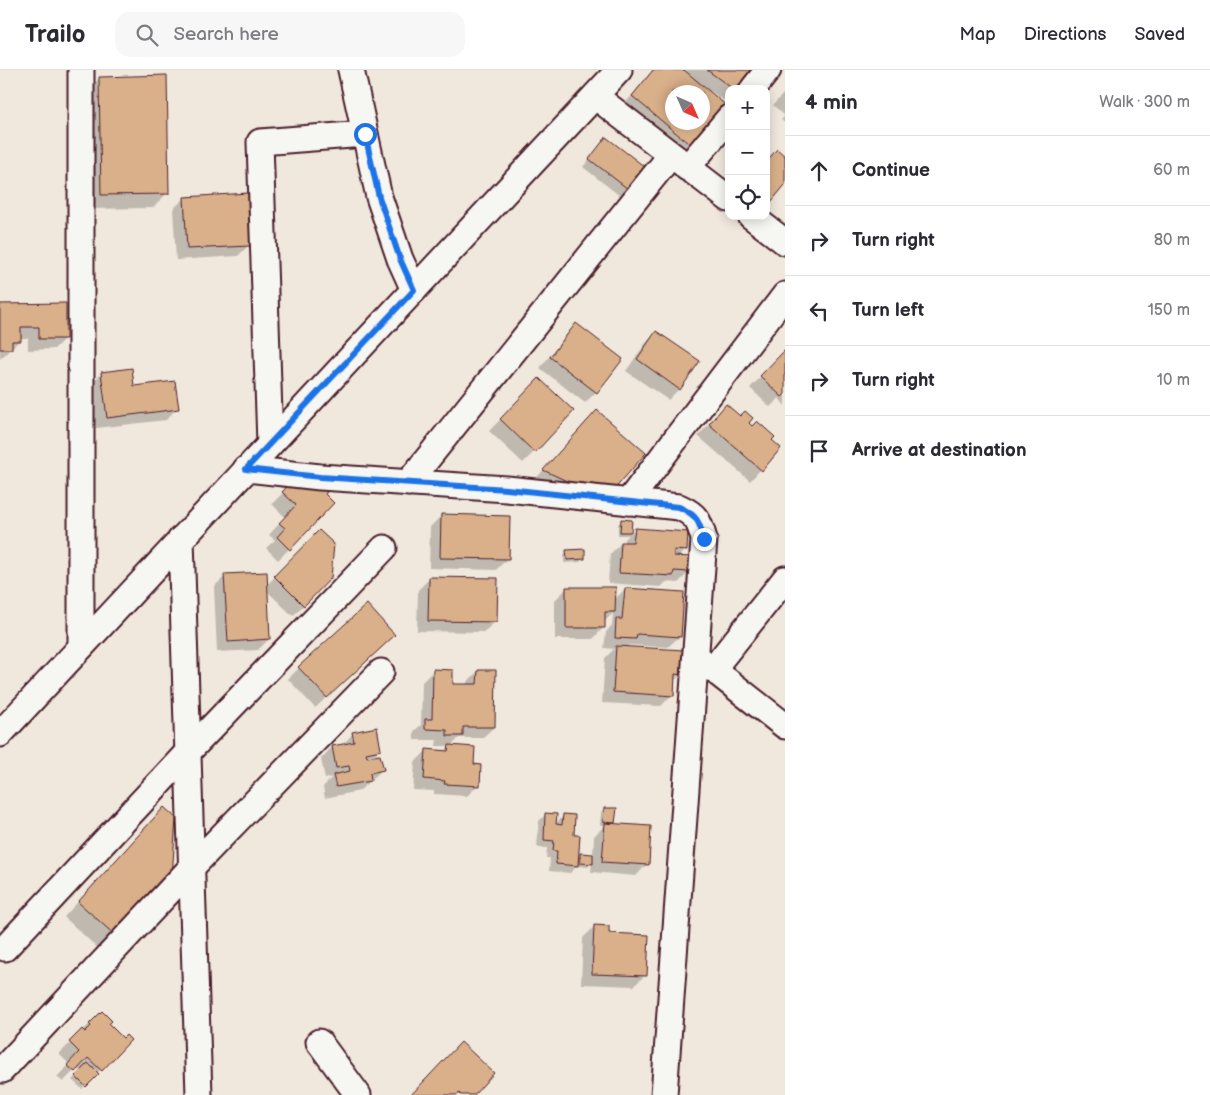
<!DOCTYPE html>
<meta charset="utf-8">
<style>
body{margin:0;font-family:"Balsamiq Sans",sans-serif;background:#f7f7f7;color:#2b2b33}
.controls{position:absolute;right:15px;top:15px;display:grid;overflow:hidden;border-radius:10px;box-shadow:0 2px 12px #0003}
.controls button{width:45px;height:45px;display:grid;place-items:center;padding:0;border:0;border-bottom:1px solid #e1e1e2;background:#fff;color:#2b2b33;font:25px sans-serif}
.compass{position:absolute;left:665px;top:15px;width:45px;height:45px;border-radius:50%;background:#fff;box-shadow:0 2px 12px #0003;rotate:135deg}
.stop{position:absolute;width:15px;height:15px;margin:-11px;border:4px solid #1a73e8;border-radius:50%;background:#fff}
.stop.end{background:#1a73e8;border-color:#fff;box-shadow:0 1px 5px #0008}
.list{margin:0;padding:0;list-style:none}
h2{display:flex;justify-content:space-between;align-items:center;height:65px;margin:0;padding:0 20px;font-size:21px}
h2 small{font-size:16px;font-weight:400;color:#7c7c81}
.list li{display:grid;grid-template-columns:32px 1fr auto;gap:15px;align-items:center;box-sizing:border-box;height:70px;padding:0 20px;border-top:1px solid #e1e1e2}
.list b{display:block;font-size:19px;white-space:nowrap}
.list em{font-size:16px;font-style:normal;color:#7c7c81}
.icon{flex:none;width:28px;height:28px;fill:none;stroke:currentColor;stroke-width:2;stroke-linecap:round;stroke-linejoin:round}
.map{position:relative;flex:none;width:785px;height:1025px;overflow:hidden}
header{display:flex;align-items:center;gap:30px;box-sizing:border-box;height:70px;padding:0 25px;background:#fff;border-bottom:1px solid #e1e1e2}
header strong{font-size:24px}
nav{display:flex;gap:28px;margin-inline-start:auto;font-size:18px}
.search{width:350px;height:45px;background:#f7f7f7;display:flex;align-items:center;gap:12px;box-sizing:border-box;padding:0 18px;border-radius:15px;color:#7c7c81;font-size:19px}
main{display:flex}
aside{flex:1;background:#fff}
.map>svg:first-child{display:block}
.shadow{fill:#0003;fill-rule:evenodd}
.building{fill:#d9b08a;stroke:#4a1f2b;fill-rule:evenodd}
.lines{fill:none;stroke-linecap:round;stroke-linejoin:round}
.minor-casing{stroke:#4a1f2b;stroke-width:29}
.minor{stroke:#f6f6f2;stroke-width:25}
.route{stroke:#1a73e8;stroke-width:6}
</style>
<header>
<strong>Trailo</strong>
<div class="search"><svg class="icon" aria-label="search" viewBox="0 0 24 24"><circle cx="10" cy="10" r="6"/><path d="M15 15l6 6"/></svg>Search here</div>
<nav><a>Map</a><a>Directions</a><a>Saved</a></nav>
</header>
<main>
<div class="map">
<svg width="785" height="1025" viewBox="0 0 785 1025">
<rect width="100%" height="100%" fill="#f0e8dd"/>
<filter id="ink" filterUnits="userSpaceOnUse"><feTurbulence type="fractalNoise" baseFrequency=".02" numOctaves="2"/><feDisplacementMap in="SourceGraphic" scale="10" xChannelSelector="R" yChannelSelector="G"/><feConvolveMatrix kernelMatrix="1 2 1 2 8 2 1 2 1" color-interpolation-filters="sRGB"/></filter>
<g filter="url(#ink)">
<!-- shadow -->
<g class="shadow">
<path d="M653 0H748L734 19H729V24L723 30 710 21 708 22 726 37 682 88 622 37ZM672 22H702V52H672Z"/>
<path d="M100 8 167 123 153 138 86 139 85 23Z"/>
<path d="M785 22V53L781 50 785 46 773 35Z"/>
<path d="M606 69 627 118 620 126 583 97Z"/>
<path d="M185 128 249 175 238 186 176 190 173 139Z"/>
<path d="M0 235 65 268 54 279 28 280V268H20V270L0 289Z"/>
<path d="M577 255 621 290 596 322 585 333 540 298 565 266Z"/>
<path d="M656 262 679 319 668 330 626 301 645 274Z"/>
<path d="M785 282V336L779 328 770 337 750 318Z"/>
<path d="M102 303 133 318 177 338 166 350 96 358 91 314Z"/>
<path d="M528 321 534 382 523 393 489 361Z"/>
<path d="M726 336 780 378 750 411 698 366Z"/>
<path d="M586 352 605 429 533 412Z"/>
<path d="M305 400 289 479 278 490 266 478 275 470 269 465 285 447 272 434Z"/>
<path d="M441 446 508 488 496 500 429 498 430 457Z"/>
<path d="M622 451H630V464L635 459 685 480 678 487 689 502 678 513 666 512 661 517 608 513 610 484 621 473H624V470L629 465H618V454Z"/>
<path d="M319 461 330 508 293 546 267 521 269 569 258 580 217 582 214 517 225 506 266 516Z"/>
<path d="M567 481 584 488 580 492 564 493V485Z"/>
<path d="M429 509 496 551 484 562 417 561 418 520Z"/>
<path d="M566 519 614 530 625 519 680 566 668 577 629 575 626 577 681 604 673 612 672 625 661 636 602 633 605 588 614 579 604 578 606 562 612 555 613 543 604 552V557L593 569H555V530Z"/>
<path d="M383 576 315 638 288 609 299 598Z"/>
<path d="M433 601 451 615 467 616V612L478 601 494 657 482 668H459L450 677 473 695 478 715 467 726 434 724V721L413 720 415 692 426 681 444 682 449 676H436L437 670H414V661L421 655 422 612Z"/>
<path d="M353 663 379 680 372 688 382 700 359 721 325 728 323 717 332 707 325 709 321 689 332 677 342 676Z"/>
<path d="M604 739 614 752 612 755 647 794 636 806 591 802 592 792 588 797 577 796 570 803 549 801 550 788H546L547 778 537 777 539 751 546 744 555 754 564 745 572 766 578 788 581 784 593 785 594 766 605 755H600L601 742Z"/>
<path d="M150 753 171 806 101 881 64 847Z"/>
<path d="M594 857 645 905 634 916 581 914 583 868Z"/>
<path d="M102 942 107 954 123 970H129L82 1019 72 1010 80 1002 77 998 63 1012 57 1007 69 994 59 984Z"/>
</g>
<!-- building -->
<g class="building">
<path d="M653 0H684L728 37 694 78 632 26ZM672 22H702V52H672Z"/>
<path d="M707 0H750L736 19H733Z"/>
<path d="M167 5 169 124 101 125 99 7Z"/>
<path d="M606 67 645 97 628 119 589 89Z"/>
<path d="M777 79 785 86V115L766 138V92Z"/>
<path d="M248 123 250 176 187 179 184 127Z"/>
<path d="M66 233V269H39V257H21V271H12V279H0V234Z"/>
<path d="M576 253 623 289 597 323 550 287Z"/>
<path d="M656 261 700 291 680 320 637 289Z"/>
<path d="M785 280V324L782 327 760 306Z"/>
<path d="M132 298 134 316 175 311 179 339 107 348 101 302Z"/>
<path d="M539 308 574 341 535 383 500 349Z"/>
<path d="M726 334 740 346 745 341 753 348 749 353 752 356 757 351 775 367 772 370 781 378 762 401 709 354Z"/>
<path d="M597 340 646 383 606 429 543 400Z"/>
<path d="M305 398 328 421 325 424 334 433 290 480 277 467 285 458 279 453 296 435 282 422Z"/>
<path d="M441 444 510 446 509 489 440 488Z"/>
<path d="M621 449 632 450 631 462H620Z"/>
<path d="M635 458 688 462 687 481 674 480V486L691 487 690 502 674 501 673 506 619 503 621 472H633Z"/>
<path d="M319 460 334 474 331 508 304 536 274 506Z"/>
<path d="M585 479V489L567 490 566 480Z"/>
<path d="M267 502 270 569 228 572 224 504Z"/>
<path d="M429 507 498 508 497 552 428 551Z"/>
<path d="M566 517H616L615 542H605V558H566Z"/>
<path d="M625 518 684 522 681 567 637 564 636 569 615 568 616 549H622Z"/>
<path d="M367 534 395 565 327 628 298 597Z"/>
<path d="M616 576 684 580 683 605 675 604 674 626 613 622Z"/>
<path d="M433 599 453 600V614H477L478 600H496L495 657H463V666H447V660L425 659V649H432Z"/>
<path d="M377 657 381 680 366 683 367 687 380 685 384 700 370 703 371 711 336 717 333 705 350 701 349 696 336 698 332 676 354 672 352 662Z"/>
<path d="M449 675 475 677 474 694 481 695 480 716 444 714 445 711 424 709 426 679 448 681Z"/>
<path d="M164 737 176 748 172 807 117 867 78 832Z"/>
<path d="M604 738H617L615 753 603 752Z"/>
<path d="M545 743 557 744 556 754 562 755 563 744 575 745 574 765H580L578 796 556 794 557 781H553L554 771 544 770Z"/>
<path d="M605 753 651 756 649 795 602 792Z"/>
<path d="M580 783 593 784V794L580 793Z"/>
<path d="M594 855 609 856V863L649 865 647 906 592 904Z"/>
<path d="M102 941 112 951 109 954 123 968 126 965 131 970 102 1001 88 988 75 1002 67 995 79 982 69 972 82 959 85 962 91 956 89 954Z"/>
<path d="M461 972 494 1003 474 1025H461L459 1023 458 1025H411Z"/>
<path d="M88 993 99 1004 86 1017 75 1006Z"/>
</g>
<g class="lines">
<!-- minor casing -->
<g class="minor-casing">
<g id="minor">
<path d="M81 0V577"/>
<path d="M351 0 379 127 400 189 414 220"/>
<path d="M753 19 768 0"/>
<path d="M595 26 729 129"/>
<path d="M687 98 729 48"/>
<path d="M751 146 785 172"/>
<path d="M270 374 260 72 365 64"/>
<path d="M246 399 320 407 507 419 679 437C697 445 699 451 704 469L664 1025"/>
<path d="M408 413 671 85"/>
<path d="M628 432 785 225"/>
<path d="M181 469 199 1025"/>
<path d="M701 590 785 656"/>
<path d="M713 599 785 509"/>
<path d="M0 664 619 0"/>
<path d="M5 878 188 682 384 478"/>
<path d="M319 972 358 1025"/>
<path d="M2 1000 191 798 381 602"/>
</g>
</g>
<!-- minor -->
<use href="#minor" class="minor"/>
</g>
</g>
<g class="lines" filter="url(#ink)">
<!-- route -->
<path class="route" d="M365 64 379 127 400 189 414 220 246 399 320 407 507 419 679 437C697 445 699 451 704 469"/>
</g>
</svg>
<div class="controls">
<button>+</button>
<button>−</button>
<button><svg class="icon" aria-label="locate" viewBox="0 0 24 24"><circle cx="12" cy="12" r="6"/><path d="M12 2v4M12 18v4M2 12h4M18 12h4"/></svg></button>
</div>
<svg class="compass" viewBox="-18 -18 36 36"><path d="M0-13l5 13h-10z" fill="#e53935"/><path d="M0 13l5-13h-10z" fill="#7c7c81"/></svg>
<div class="stop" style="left:365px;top:64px"></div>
<div class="stop end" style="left:704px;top:469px"></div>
</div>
<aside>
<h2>4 min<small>Walk · 300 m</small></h2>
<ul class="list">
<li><svg class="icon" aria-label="ahead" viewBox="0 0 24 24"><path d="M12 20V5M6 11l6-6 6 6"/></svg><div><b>Continue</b></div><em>60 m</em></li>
<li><svg class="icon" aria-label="right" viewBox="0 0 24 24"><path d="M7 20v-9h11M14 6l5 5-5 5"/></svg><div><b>Turn right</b></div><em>80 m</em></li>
<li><svg class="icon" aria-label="left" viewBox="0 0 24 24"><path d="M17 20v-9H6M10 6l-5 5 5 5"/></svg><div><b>Turn left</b></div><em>150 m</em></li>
<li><svg class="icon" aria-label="right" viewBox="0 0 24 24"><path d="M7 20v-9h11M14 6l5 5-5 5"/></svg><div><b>Turn right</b></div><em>10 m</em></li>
<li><svg class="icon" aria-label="arrive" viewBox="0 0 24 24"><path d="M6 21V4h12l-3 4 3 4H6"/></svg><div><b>Arrive at destination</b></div></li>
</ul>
</aside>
</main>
